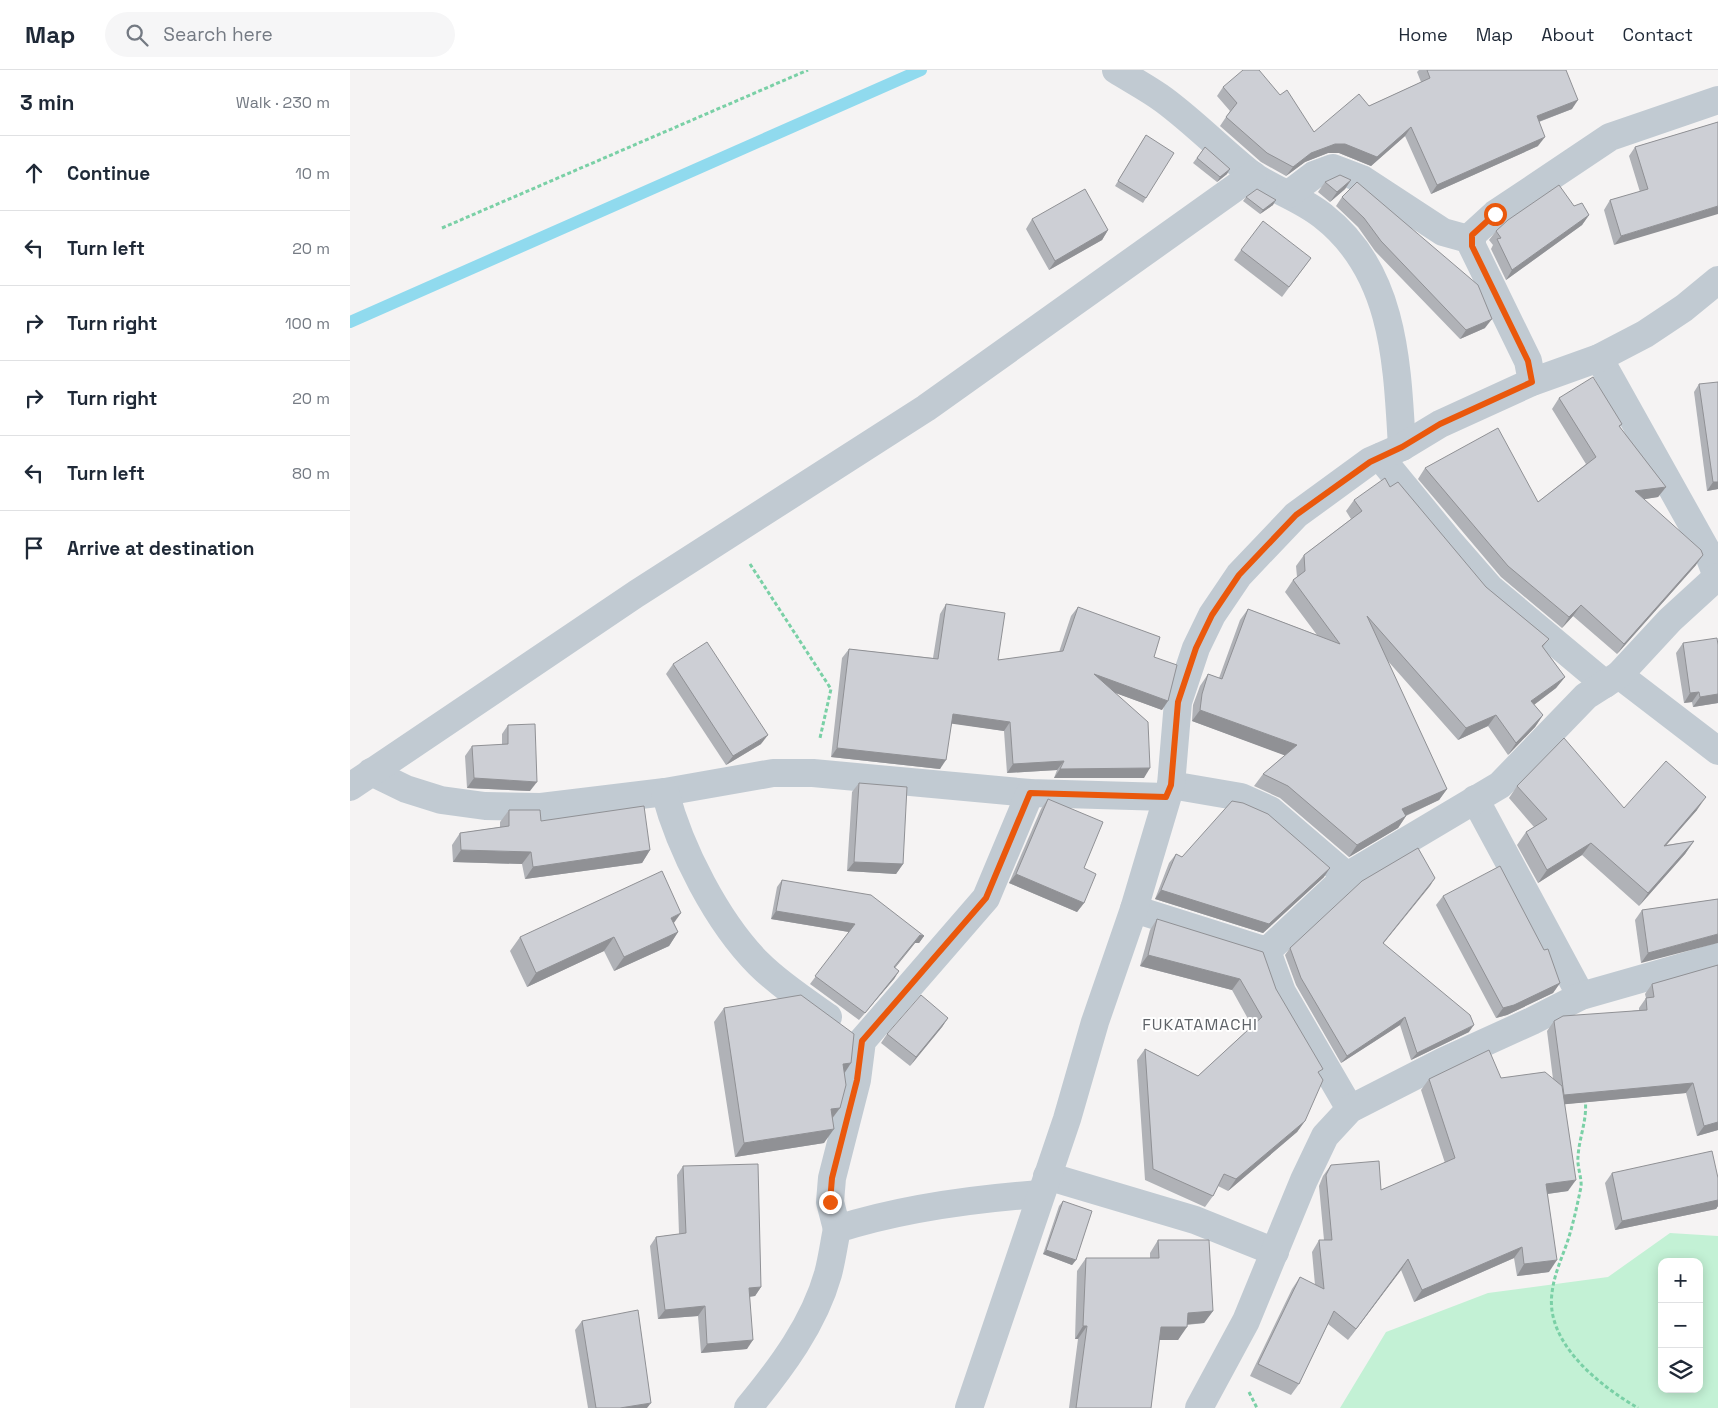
<!DOCTYPE html>
<meta charset="utf-8">
<style>
body{margin:0;font-family:"Space Grotesk",sans-serif;background:#f6f6f7;color:#1f2937}
.controls{position:absolute;right:15px;bottom:15px;display:grid;overflow:hidden;border-radius:10px;box-shadow:0 2px 12px #0003}
.controls button{width:45px;height:45px;display:grid;place-items:center;padding:0;border:0;border-bottom:1px solid #e0e1e3;background:#fff;color:#1f2937;font:25px sans-serif}
.stop{position:absolute;width:15px;height:15px;margin:-11px;border:4px solid #ea580c;border-radius:50%;background:#fff}
.stop.end{background:#ea580c;border-color:#fff;box-shadow:0 1px 5px #0008}
.list{margin:0;padding:0;list-style:none}
h2{display:flex;justify-content:space-between;align-items:center;height:65px;margin:0;padding:0 20px;font-size:21px}
h2 small{font-size:16px;font-weight:400;color:#747a83}
.list li{display:grid;grid-template-columns:32px 1fr auto;gap:15px;align-items:center;box-sizing:border-box;height:75px;padding:0 20px;border-top:1px solid #e0e1e3}
.list b{display:block;font-size:19px;white-space:nowrap}
.list em{font-size:16px;font-style:normal;color:#747a83}
.icon{flex:none;width:28px;height:28px;fill:none;stroke:currentColor;stroke-width:2;stroke-linecap:round;stroke-linejoin:round}
.map{position:relative;flex:none;width:1368px;height:1338px;overflow:hidden}
header{display:flex;align-items:center;gap:30px;box-sizing:border-box;height:70px;padding:0 25px;background:#fff;border-bottom:1px solid #e0e1e3}
header strong{font-size:24px}
nav{display:flex;gap:28px;margin-inline-start:auto;font-size:18px}
.search{width:350px;height:45px;background:#f6f6f7;display:flex;align-items:center;gap:12px;box-sizing:border-box;padding:0 18px;border-radius:28px;color:#747a83;font-size:19px}
main{display:flex}
aside{flex:1;background:#fff}
.map>svg:first-child{display:block}
.green{fill:#c3f1d5;fill-rule:evenodd}
.lines{fill:none;stroke-linecap:round;stroke-linejoin:round}
.stream{stroke:#90daee;stroke-width:12}
.path{stroke:#7ad0a6;stroke-width:3;stroke-dasharray:4 2.5;stroke-linecap:butt}
.minor{stroke:#c1cad2;stroke-width:28}
.wall{fill:#b0b2b7}
.shaded-wall{fill:#909195}
.building{fill:#cdcfd5;stroke:#909195}
.route{stroke:#ea580c;stroke-width:6}
.labels{text-anchor:middle;stroke-width:4;stroke-linejoin:round;paint-order:stroke}
.quarter-label{font-size:16px;letter-spacing:1px;fill:#5f6368;stroke:#fff}
</style>
<header>
<strong>Map</strong>
<div class="search"><svg class="icon" aria-label="search" viewBox="0 0 24 24"><circle cx="10" cy="10" r="6"/><path d="M15 15l6 6"/></svg>Search here</div>
<nav><a>Home</a><a>Map</a><a>About</a><a>Contact</a></nav>
</header>
<main>
<aside>
<h2>3 min<small>Walk · 230 m</small></h2>
<ul class="list">
<li><svg class="icon" aria-label="ahead" viewBox="0 0 24 24"><path d="M12 20V5M6 11l6-6 6 6"/></svg><div><b>Continue</b></div><em>10 m</em></li>
<li><svg class="icon" aria-label="left" viewBox="0 0 24 24"><path d="M17 20v-9H6M10 6l-5 5 5 5"/></svg><div><b>Turn left</b></div><em>20 m</em></li>
<li><svg class="icon" aria-label="right" viewBox="0 0 24 24"><path d="M7 20v-9h11M14 6l5 5-5 5"/></svg><div><b>Turn right</b></div><em>100 m</em></li>
<li><svg class="icon" aria-label="right" viewBox="0 0 24 24"><path d="M7 20v-9h11M14 6l5 5-5 5"/></svg><div><b>Turn right</b></div><em>20 m</em></li>
<li><svg class="icon" aria-label="left" viewBox="0 0 24 24"><path d="M17 20v-9H6M10 6l-5 5 5 5"/></svg><div><b>Turn left</b></div><em>80 m</em></li>
<li><svg class="icon" aria-label="arrive" viewBox="0 0 24 24"><path d="M6 21V4h12l-3 4 3 4H6"/></svg><div><b>Arrive at destination</b></div></li>
</ul>
</aside>
<div class="map">
<svg width="1368" height="1338" viewBox="0 0 1368 1338">
<rect width="100%" height="100%" fill="#f5f3f3"/>
<!-- green -->
<path class="green" d="M1320 1163 1368 1166V1338H990L1036 1262 1138 1223 1258 1207ZM1312 1192H1349V1319H1312Z"/>
<g class="lines">
<!-- stream -->
<path class="stream" d="M0 252 571 0"/>
<!-- path -->
<g class="path">
<path d="M92 158 458 0"/>
<path d="M400 494 481 619 470 668"/>
<path d="M1235 1028C1238 1049 1229 1067 1228 1087 1227 1097 1232 1108 1231 1117 1227 1136 1223 1155 1217 1173 1211 1190 1204 1205 1202 1223 1195 1273 1250 1316 1288 1338"/>
<path d="M899 1322 907 1338"/>
</g>
<!-- minor -->
<g class="minor">
<path d="M766 0C782 10 799 19 814 30 845 53 871 80 901 104 923 120 951 128 973 146 1045 202 1047 293 1052 377"/>
<path d="M939 124 964 105 983 98 1012 109 1093 162 1122 170"/>
<path d="M1249 288 1358 483 1368 509"/>
<path d="M1182 312 1178 291 1122 176V165L1145 144 1260 67 1368 30"/>
<path d="M1030 387 1099 471 1140 518 1255 614"/>
<path d="M1269 605 1368 681"/>
<path d="M21 702 56 719 91 730 135 736 191 737 315 722 423 703H463L680 723 816 727"/>
<path d="M821 715 891 727 920 740 997 806"/>
<path d="M0 717 286 524 576 338 903 105"/>
<path d="M315 722C330 779 367 852 409 894 429 914 455 931 478 947"/>
<path d="M1125 729 1231 926"/>
<path d="M784 839 917 881"/>
<path d="M1000 1039 932 922 917 881 997 806 1150 715 1236 626 1269 605 1320 550 1367 507"/>
<path d="M697 1106 845 1150 925 1182"/>
<path d="M487 1159 480 1132 482 1108 507 1010 512 971 636 828 680 723"/>
<path d="M398 1338C431 1298 464 1254 478 1204 482 1189 484 1173 487 1159 553 1138 621 1129 690 1124"/>
<path d="M619 1338 717 1049 745 952 784 839 821 715 828 632 846 578 862 545 889 505 946 445 1020 391 1052 377 1090 354 1182 312 1249 288 1295 264 1334 238 1368 210"/>
<path d="M849 1338 896 1251 954 1110 975 1066 1000 1039 1094 991 1182 951 1231 926 1368 887"/>
</g>
</g>
<!-- wall -->
<g class="wall">
<path d="M1069 0H1216L1222 39 1189 52 1188 76 1081 124 1055 66 1021 96 989 83H978L955 92 936 106 911 92 870 56 880 41 867 26 873 17 930 25 964 62 1019 36 1071 12 1067 2Z"/>
<path d="M1368 52 1264 175 1254 140 1260 130 1290 122 1279 86 1285 77Z"/>
<path d="M796 65V128L793 133 765 116Z"/>
<path d="M855 77 877 104 867 112 843 93Z"/>
<path d="M1001 110 995 119 980 132 968 122 975 112Z"/>
<path d="M896 127 923 135 910 144 893 131Z"/>
<path d="M992 127 1135 258 1110 269 1025 181 1008 157 986 136Z"/>
<path d="M1224 136 1239 145 1232 155 1156 210 1141 179 1143 175 1139 170 1146 161Z"/>
<path d="M682 149 758 160 752 170 699 200 676 159Z"/>
<path d="M891 180 961 188 932 227 884 190Z"/>
<path d="M1349 314 1368 419 1357 421 1344 322Z"/>
<path d="M1209 328 1272 354 1270 357 1316 417 1308 427 1294 429 1346 495 1267 584 1223 546 1212 558 1151 507 1068 409 1075 398 1188 432 1236 394 1202 339Z"/>
<path d="M1040 417 1136 517 1199 569 1193 577 1215 607 1206 618 1184 635 1193 645 1185 657 1158 685 1138 656 1108 670 1037 590 1097 719 1089 730 1056 746 1048 758 999 787 930 728 904 716 913 704 935 685 842 651 843 635 850 616 858 604 869 608 890 550 898 539 967 565 935 522 943 510 947 507 946 496 954 485 1001 449 996 441 1004 430Z"/>
<path d="M596 534 648 590 709 582 721 546 728 537 804 587 812 640 766 623 794 708H704L707 700 657 703 654 661 602 653 590 699 481 687 492 588 499 579 583 588 590 544Z"/>
<path d="M1333 573 1368 575V633L1343 637 1342 632 1334 633 1326 583Z"/>
<path d="M323 594 411 674 376 695 316 604Z"/>
<path d="M158 655 180 721 117 718 115 686 122 676 152 675V664Z"/>
<path d="M509 713 553 794 546 804 497 801 502 722Z"/>
<path d="M1167 716 1274 738 1347 740 1316 775 1344 771 1335 784 1289 836 1232 785 1188 813 1167 775 1176 762 1184 757 1159 728Z"/>
<path d="M698 729 734 833 727 842 659 813 691 739Z"/>
<path d="M159 740 191 751 300 780 292 793 175 809 172 794 103 792 102 775 110 763 150 757V752Z"/>
<path d="M826 784 832 787 974 807 913 863 805 829 819 793Z"/>
<path d="M1085 808 1033 873 1119 962 1061 990 1050 955 991 993 946 915 935 885 940 878Z"/>
<path d="M432 810 574 866 569 873H565L545 898 549 901 544 909 509 950 460 914 499 862 421 849 427 817Z"/>
<path d="M1093 826 1210 913 1203 923 1157 945 1146 948 1086 835Z"/>
<path d="M1368 829 1291 893 1285 850 1292 840Z"/>
<path d="M807 849 926 919 969 1004 955 1051 947 1062 878 1121 868 1116 863 1126 855 1137 795 1110 787 990 795 979 848 1006 902 956 882 920 790 896 800 860Z"/>
<path d="M324 853 328 862 319 876 264 901 254 881 177 917 160 881 170 867Z"/>
<path d="M1368 895V1060L1347 1066 1336 1023 1215 1034 1218 1121 1198 1124 1199 1202 1167 1206 1164 1188 1064 1232 1051 1200 998 1270 978 1254 949 1314 941 1325 900 1306 942 1219 950 1207 965 1215 962 1182 969 1170H974L969 1116 973 1106 981 1095 1031 1120 1095 1093 1071 1020 1079 1009H1203L1197 961 1204 951 1289 940V938L1296 928 1295 924 1302 914Z"/>
<path d="M374 938 494 1003 490 1038 482 1049 474 1073 385 1087 364 952Z"/>
<path d="M598 948 592 957 560 996 531 973 537 964Z"/>
<path d="M333 1096 411 1217 405 1226 400 1227 397 1279 351 1283 348 1246 308 1249 300 1176 306 1167 329 1164 327 1105Z"/>
<path d="M1262 1103 1368 1108V1136L1366 1139 1265 1160 1255 1113Z"/>
<path d="M713 1131 726 1190 722 1195 693 1184 709 1136Z"/>
<path d="M808 1170 863 1241 854 1253 837 1255 828 1270H809L801 1338H719L728 1269H725L727 1201 736 1188H800V1183Z"/>
<path d="M232 1251 297 1338H238L225 1260Z"/>
</g>
<!-- shaded-wall -->
<g class="shaded-wall">
<path d="M1228 30 1222 39 1180 55 1187 46Z"/>
<path d="M1061 57 1055 66 1021 96 989 83H978L955 92 936 106 943 97 961 83 985 74Z"/>
<path d="M1195 67 1188 76 1081 124 1087 115Z"/>
<path d="M880 99 877 104 867 112 870 107Z"/>
<path d="M1001 110 995 119 980 132 987 122Z"/>
<path d="M926 130 923 135 910 144 913 140Z"/>
<path d="M1368 136V144L1264 175 1271 166Z"/>
<path d="M1239 145 1232 155 1156 210 1162 200Z"/>
<path d="M758 160 752 170 699 200 705 191Z"/>
<path d="M1142 249 1135 258 1110 269 1116 260Z"/>
<path d="M1363 412H1368V419L1357 421Z"/>
<path d="M1316 417 1308 427 1277 432 1285 421Z"/>
<path d="M1353 485 1346 495 1267 584 1274 574Z"/>
<path d="M1231 535 1223 546 1212 558 1219 547Z"/>
<path d="M744 604 818 631 812 640 738 613Z"/>
<path d="M1215 607 1206 618 1173 643 1181 631Z"/>
<path d="M1349 622 1342 632 1334 633 1340 623Z"/>
<path d="M1368 624V633L1343 637 1350 627Z"/>
<path d="M850 640 947 675 939 687 842 651Z"/>
<path d="M603 644 660 652 654 661 597 653Z"/>
<path d="M1146 645 1138 656 1108 670 1116 658Z"/>
<path d="M1193 645 1185 657 1158 685 1166 673Z"/>
<path d="M418 665 411 674 376 695 383 686Z"/>
<path d="M487 678 596 690 590 699 481 687Z"/>
<path d="M714 691 707 700 657 703 663 694Z"/>
<path d="M800 698 794 708H704L710 699Z"/>
<path d="M124 708 187 712 180 721 117 718Z"/>
<path d="M1097 719 1089 730 1044 751 1052 739Z"/>
<path d="M1356 727 1347 740 1305 788 1314 776Z"/>
<path d="M1056 746 1048 758 999 787 1007 775Z"/>
<path d="M1344 771 1335 784 1289 836 1298 823Z"/>
<path d="M1241 773 1232 785 1188 813 1197 800Z"/>
<path d="M111 780 181 782 172 794 103 792Z"/>
<path d="M300 780 292 793 175 809 183 797Z"/>
<path d="M504 792 553 794 546 804 497 801Z"/>
<path d="M980 798 974 807 913 863 805 829 811 820Z"/>
<path d="M666 804 734 833 727 842 659 813Z"/>
<path d="M1085 808 1080 816 1028 880 1033 873Z"/>
<path d="M426 841 505 854 499 862 421 849Z"/>
<path d="M331 843 321 857V848Z"/>
<path d="M328 862 319 876 264 901 274 887Z"/>
<path d="M1368 864V873L1291 893 1298 883Z"/>
<path d="M570 865 574 866 569 873H565L539 905Z"/>
<path d="M264 867 254 881 177 917 186 903Z"/>
<path d="M798 885 890 909 882 920 790 896Z"/>
<path d="M549 901 544 909 509 950 515 943Z"/>
<path d="M1210 913 1203 923 1157 945 1146 948 1153 938Z"/>
<path d="M1055 947 1050 955 991 993 997 986Z"/>
<path d="M598 948 592 957 560 996 566 987Z"/>
<path d="M1124 955 1119 962 1061 990 1067 983Z"/>
<path d="M501 993 492 1007 493 994Z"/>
<path d="M1343 1013 1336 1023 1207 1035 1214 1025Z"/>
<path d="M490 1038 480 1051 481 1039Z"/>
<path d="M955 1051 947 1062 878 1121 886 1109Z"/>
<path d="M1368 1052V1060L1347 1066 1354 1056Z"/>
<path d="M484 1059 474 1073 385 1087 394 1073Z"/>
<path d="M1226 1110 1218 1121 1189 1125 1196 1114Z"/>
<path d="M1368 1130V1136L1366 1139 1265 1160 1272 1151Z"/>
<path d="M1172 1177 1164 1188 1064 1232 1072 1220Z"/>
<path d="M696 1180 726 1190 722 1195 693 1184Z"/>
<path d="M1058 1189 1051 1200 998 1270 1006 1259Z"/>
<path d="M1207 1190 1199 1202 1167 1206 1174 1194Z"/>
<path d="M411 1217 405 1226 393 1227 399 1218Z"/>
<path d="M355 1236 348 1246 308 1249 315 1240Z"/>
<path d="M863 1241 854 1253 829 1255 838 1243Z"/>
<path d="M733 1256H737L728 1269H725Z"/>
<path d="M811 1257H837L828 1270H802Z"/>
<path d="M403 1270 397 1279 351 1283 357 1274Z"/>
<path d="M301 1333 297 1338H270Z"/>
</g>
<!-- building -->
<g class="building">
<path d="M893 0H909L930 25 937 20 964 62 1009 24 1019 36 1080 8 1077 0H1216L1228 30 1187 46 1195 67 1087 115 1061 57 1027 87 995 74H985L961 83 943 97 917 83 876 47 887 33 873 17Z"/>
<path d="M1368 52V136L1271 166 1260 130 1298 119 1285 77Z"/>
<path d="M796 65 824 83 796 128 768 111Z"/>
<path d="M855 77 880 99 870 107 847 88Z"/>
<path d="M990 105 1001 110 987 122 975 112Z"/>
<path d="M1007 112 1128 215 1142 249 1116 260 1031 171 1014 148 992 127Z"/>
<path d="M1209 115 1224 136 1232 133 1239 145 1162 200 1147 169 1151 168 1146 161 1158 150Z"/>
<path d="M735 119 758 160 705 191 682 149Z"/>
<path d="M907 119 926 130 913 140 896 127Z"/>
<path d="M913 151 961 188 939 217 891 180Z"/>
<path d="M1243 307 1272 354 1269 356 1316 417 1285 421 1351 480 1353 485 1274 574 1231 535 1219 547 1158 496 1075 398 1148 358 1188 432 1246 387 1209 328Z"/>
<path d="M1368 312V412H1363L1349 314Z"/>
<path d="M1035 408 1040 417 1048 412 1136 517 1199 569 1192 576 1215 607 1181 631 1193 645 1166 673 1146 645 1116 658 1017 546 1097 719 1052 739 1056 746 1007 775 938 716 913 704 947 675 850 640 852 624 858 604 872 609 898 539 990 574 943 510 955 501 954 485 1012 441 1004 430Z"/>
<path d="M596 534 655 543 648 590 713 581 728 537 810 567 804 587 827 595 818 631 744 604 798 652 800 698 710 699 714 691 663 694 660 652 603 644 596 690 487 678 499 579 588 589Z"/>
<path d="M1367 568 1368 575V624L1350 627 1349 622 1340 623 1333 573Z"/>
<path d="M357 572 418 665 383 686 323 594Z"/>
<path d="M185 654 187 712 124 708 122 676 158 674V655Z"/>
<path d="M1214 668 1274 738 1316 691 1356 727 1314 776 1344 771 1298 823 1241 773 1197 800 1176 762 1197 749 1167 716Z"/>
<path d="M509 713 557 717 553 794 504 792Z"/>
<path d="M698 729 753 752 734 798 746 804 734 833 666 804Z"/>
<path d="M882 731 893 733 918 744 980 798 919 854 811 820 826 784 832 787Z"/>
<path d="M294 736 300 780 183 797 181 782 111 780 110 763 159 756V740H190L191 751Z"/>
<path d="M1068 778 1085 808 1033 873 1120 945 1124 955 1067 983 1055 947 997 986 951 908 940 878 1012 811Z"/>
<path d="M1150 796 1194 880 1198 879 1210 913 1164 935 1153 938 1093 826Z"/>
<path d="M312 801 331 843 321 848 328 862 274 887 264 867 186 903 170 867Z"/>
<path d="M432 810 521 825 574 866 570 865 544 897 549 901 515 943 465 906 505 854 426 841Z"/>
<path d="M1368 829V864L1298 883 1292 840Z"/>
<path d="M807 849 913 882 926 919 973 999 968 1002 973 1010 955 1051 886 1109 874 1104 863 1126 803 1099 795 979 848 1006 912 947 890 909 798 885Z"/>
<path d="M1368 895V1052L1354 1056 1343 1013 1214 1025 1204 951 1213 946 1297 940 1296 928 1304 927 1302 914Z"/>
<path d="M451 925 504 964 501 993 493 994 496 1015 490 1038 481 1039 484 1059 394 1073 374 938Z"/>
<path d="M571 925 598 948 566 987 537 964Z"/>
<path d="M1139 980 1151 1008 1195 1002 1212 1016 1226 1110 1196 1114 1207 1190 1174 1194 1172 1177 1072 1220 1058 1189 1006 1259 984 1241 949 1314 908 1294 950 1207 974 1219 969 1170H982L976 1105 981 1095 1029 1091 1031 1120 1105 1088 1079 1009Z"/>
<path d="M1362 1081 1368 1108V1130L1272 1151 1262 1103Z"/>
<path d="M408 1094 411 1217 399 1218 403 1270 357 1274 355 1236 315 1240 306 1167 336 1163 333 1096Z"/>
<path d="M713 1131 742 1141 726 1190 696 1180Z"/>
<path d="M808 1170H859L863 1241 838 1243 837 1257H811L801 1338H726L737 1256H733L736 1188H809Z"/>
<path d="M288 1240 301 1333 270 1338H246L232 1251Z"/>
</g>
<g class="lines">
<!-- route -->
<path class="route" d="M480 1132 482 1108 507 1010 512 971 636 828 680 723 816 727 821 715 828 632 846 578 862 545 889 505 946 445 1020 392 1052 377 1090 354 1182 312 1178 291 1122 176V165L1145 144"/>
</g>
<g class="labels">
<!-- quarter labels -->
<g class="quarter-label">
<text x="850" y="960">FUKATAMACHI</text>
</g>
</g>
</svg>
<div class="controls">
<button>+</button>
<button>−</button>
<button><svg class="icon" aria-label="layers" viewBox="0 0 24 24"><path d="M12 4l9 5-9 5-9-5zM3 14l9 5 9-5"/></svg></button>
</div>
<div class="stop" style="left:1145px;top:144px"></div>
<div class="stop end" style="left:480px;top:1132px"></div>
</div>
</main>
